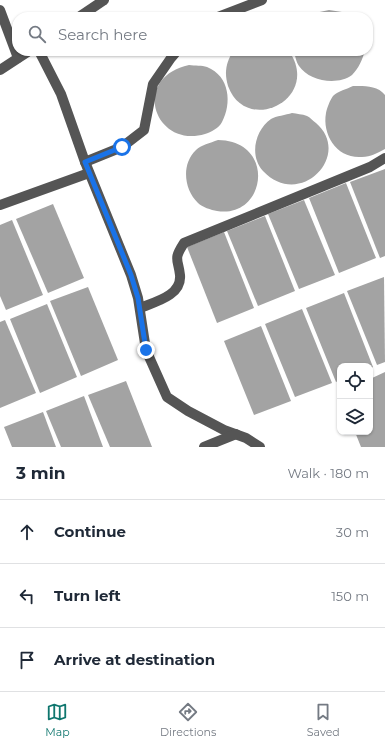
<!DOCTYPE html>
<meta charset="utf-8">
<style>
body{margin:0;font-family:Montserrat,sans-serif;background:#f6f6f7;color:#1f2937}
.controls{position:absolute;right:12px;bottom:12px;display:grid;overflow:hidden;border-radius:8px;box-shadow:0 1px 3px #0004}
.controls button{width:36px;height:36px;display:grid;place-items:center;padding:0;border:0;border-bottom:1px solid #e0e1e3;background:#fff;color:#1f2937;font:20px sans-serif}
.stop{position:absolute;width:12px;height:12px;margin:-9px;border:3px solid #1a73e8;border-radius:50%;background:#fff}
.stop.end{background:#1a73e8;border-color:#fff;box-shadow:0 1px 4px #0008}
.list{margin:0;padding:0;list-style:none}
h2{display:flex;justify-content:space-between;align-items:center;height:52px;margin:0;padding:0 16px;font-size:17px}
h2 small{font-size:13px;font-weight:400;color:#747a83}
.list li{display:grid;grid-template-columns:26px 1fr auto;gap:12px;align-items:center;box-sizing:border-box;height:64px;padding:0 16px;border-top:1px solid #e0e1e3}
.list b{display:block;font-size:15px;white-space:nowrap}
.list em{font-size:13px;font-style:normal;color:#747a83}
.icon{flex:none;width:22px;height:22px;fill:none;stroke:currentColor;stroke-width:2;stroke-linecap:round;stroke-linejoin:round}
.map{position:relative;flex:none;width:385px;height:447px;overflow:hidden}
.search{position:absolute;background:#fff;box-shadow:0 1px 3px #0004;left:12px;right:12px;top:12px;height:44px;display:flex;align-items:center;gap:10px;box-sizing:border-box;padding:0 14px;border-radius:16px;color:#747a83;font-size:15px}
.sheet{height:244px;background:#fff}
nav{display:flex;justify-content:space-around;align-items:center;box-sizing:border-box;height:56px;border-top:1px solid #e0e1e3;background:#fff;font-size:11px;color:#747a83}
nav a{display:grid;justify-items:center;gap:2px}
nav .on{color:#0f766e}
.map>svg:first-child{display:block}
.water{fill:#a3a3a3}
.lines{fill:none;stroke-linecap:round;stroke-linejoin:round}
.minor{stroke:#555;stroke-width:10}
.route{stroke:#1a73e8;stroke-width:5}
</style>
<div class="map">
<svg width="385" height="447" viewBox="0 0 385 447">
<rect width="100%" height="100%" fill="#fff"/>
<!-- water -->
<g class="water">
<path d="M329 10 342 12 350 17H307L315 13Z"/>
<path d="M233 51H289C322 99 246 136 228 86 224 72 226 63 233 51Z"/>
<path d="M294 51H365C362 60 359 68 352 75 337 86 309 81 299 66 296 62 295 55 294 51Z"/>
<path d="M189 65C195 66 202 65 207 67 230 76 232 104 222 122 219 128 211 132 205 134 155 149 130 78 189 65Z"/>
<path d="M353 86C364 86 377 85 385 95V149C377 153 371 157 362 157 337 159 322 135 326 113 327 108 330 100 333 96 338 91 347 89 353 86Z"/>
<path d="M292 113C297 114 302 114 307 116 310 117 313 121 316 123 353 155 300 210 263 171 249 156 255 130 271 119 276 116 286 115 292 113Z"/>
<path d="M218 140C277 141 266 219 217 211 211 210 202 207 198 203 184 190 181 164 196 150 201 145 210 143 218 140Z"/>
<path d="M385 169V256L380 258 350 182Z"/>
<path d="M346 183 376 258 339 273 309 198Z"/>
<path d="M304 200 335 275 299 289 268 214Z"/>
<path d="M53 204 84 278 48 293 16 219Z"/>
<path d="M265 216 295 291 258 306 227 231Z"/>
<path d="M12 220 43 295 6 310 0 296V225Z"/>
<path d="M224 232 254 308 217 323 187 247Z"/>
<path d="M384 277 385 362 377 365 347 291Z"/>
<path d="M88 287 118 360 81 376 50 301Z"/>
<path d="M344 293 373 367 370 369V366H340V380L336 382 306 308Z"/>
<path d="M47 304 77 377 40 393 10 319Z"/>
<path d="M302 309 332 383 295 397 265 324Z"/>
<path d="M5 320 36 393 0 408V322Z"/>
<path d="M261 326 291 401 254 415 224 341Z"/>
<path d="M385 372V447H361L355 432H370V379Z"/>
<path d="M126 381 152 447H110L88 395Z"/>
<path d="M84 396 103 447H61L46 411Z"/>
<path d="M43 412 56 447H12L4 427Z"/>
</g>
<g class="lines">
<!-- minor -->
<g class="minor">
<path d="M0 10 18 58"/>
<path d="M79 17 104 0"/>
<path d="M218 17 262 0"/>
<path d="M39 51 61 94 85 162 131 275 138 298 146 350 167 397 188 411 224 430 246 438 260 447"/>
<path d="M0 70 29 51"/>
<path d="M85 162 122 147 144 130 153 84 171 58 177 51"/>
<path d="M0 205 89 173"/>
<path d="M140 308C154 302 182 296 180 275 178 258 173 260 184 243L370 167 385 158"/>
<path d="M204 447 236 434"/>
</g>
</g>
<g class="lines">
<!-- route -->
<path class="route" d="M122 147 85 162 131 275 138 298 146 350"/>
</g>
</svg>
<div class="controls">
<button><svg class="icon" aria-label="locate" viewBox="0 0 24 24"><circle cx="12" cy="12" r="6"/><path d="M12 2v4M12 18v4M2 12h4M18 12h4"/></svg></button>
<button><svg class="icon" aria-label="layers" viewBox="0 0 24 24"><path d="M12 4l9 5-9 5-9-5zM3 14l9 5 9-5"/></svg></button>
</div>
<div class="stop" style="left:122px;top:147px"></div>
<div class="stop end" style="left:146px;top:350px"></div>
<div class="search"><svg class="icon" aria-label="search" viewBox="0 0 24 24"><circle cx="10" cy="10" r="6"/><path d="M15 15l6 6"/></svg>Search here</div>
</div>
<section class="sheet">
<h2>3 min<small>Walk · 180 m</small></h2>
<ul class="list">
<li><svg class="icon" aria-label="ahead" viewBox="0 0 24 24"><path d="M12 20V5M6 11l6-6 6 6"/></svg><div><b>Continue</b></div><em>30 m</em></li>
<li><svg class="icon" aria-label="left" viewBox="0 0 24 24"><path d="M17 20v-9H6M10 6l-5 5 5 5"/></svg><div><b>Turn left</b></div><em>150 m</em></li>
<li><svg class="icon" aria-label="arrive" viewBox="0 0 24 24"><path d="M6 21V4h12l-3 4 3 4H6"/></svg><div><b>Arrive at destination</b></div></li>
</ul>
</section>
<nav>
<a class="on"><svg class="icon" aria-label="map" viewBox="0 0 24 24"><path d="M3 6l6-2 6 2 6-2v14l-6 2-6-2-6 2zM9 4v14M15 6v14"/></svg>Map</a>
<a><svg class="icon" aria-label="directions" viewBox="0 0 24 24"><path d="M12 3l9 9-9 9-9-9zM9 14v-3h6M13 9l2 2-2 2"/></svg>Directions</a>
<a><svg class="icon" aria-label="saved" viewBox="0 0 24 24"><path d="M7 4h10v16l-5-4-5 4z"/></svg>Saved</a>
</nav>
